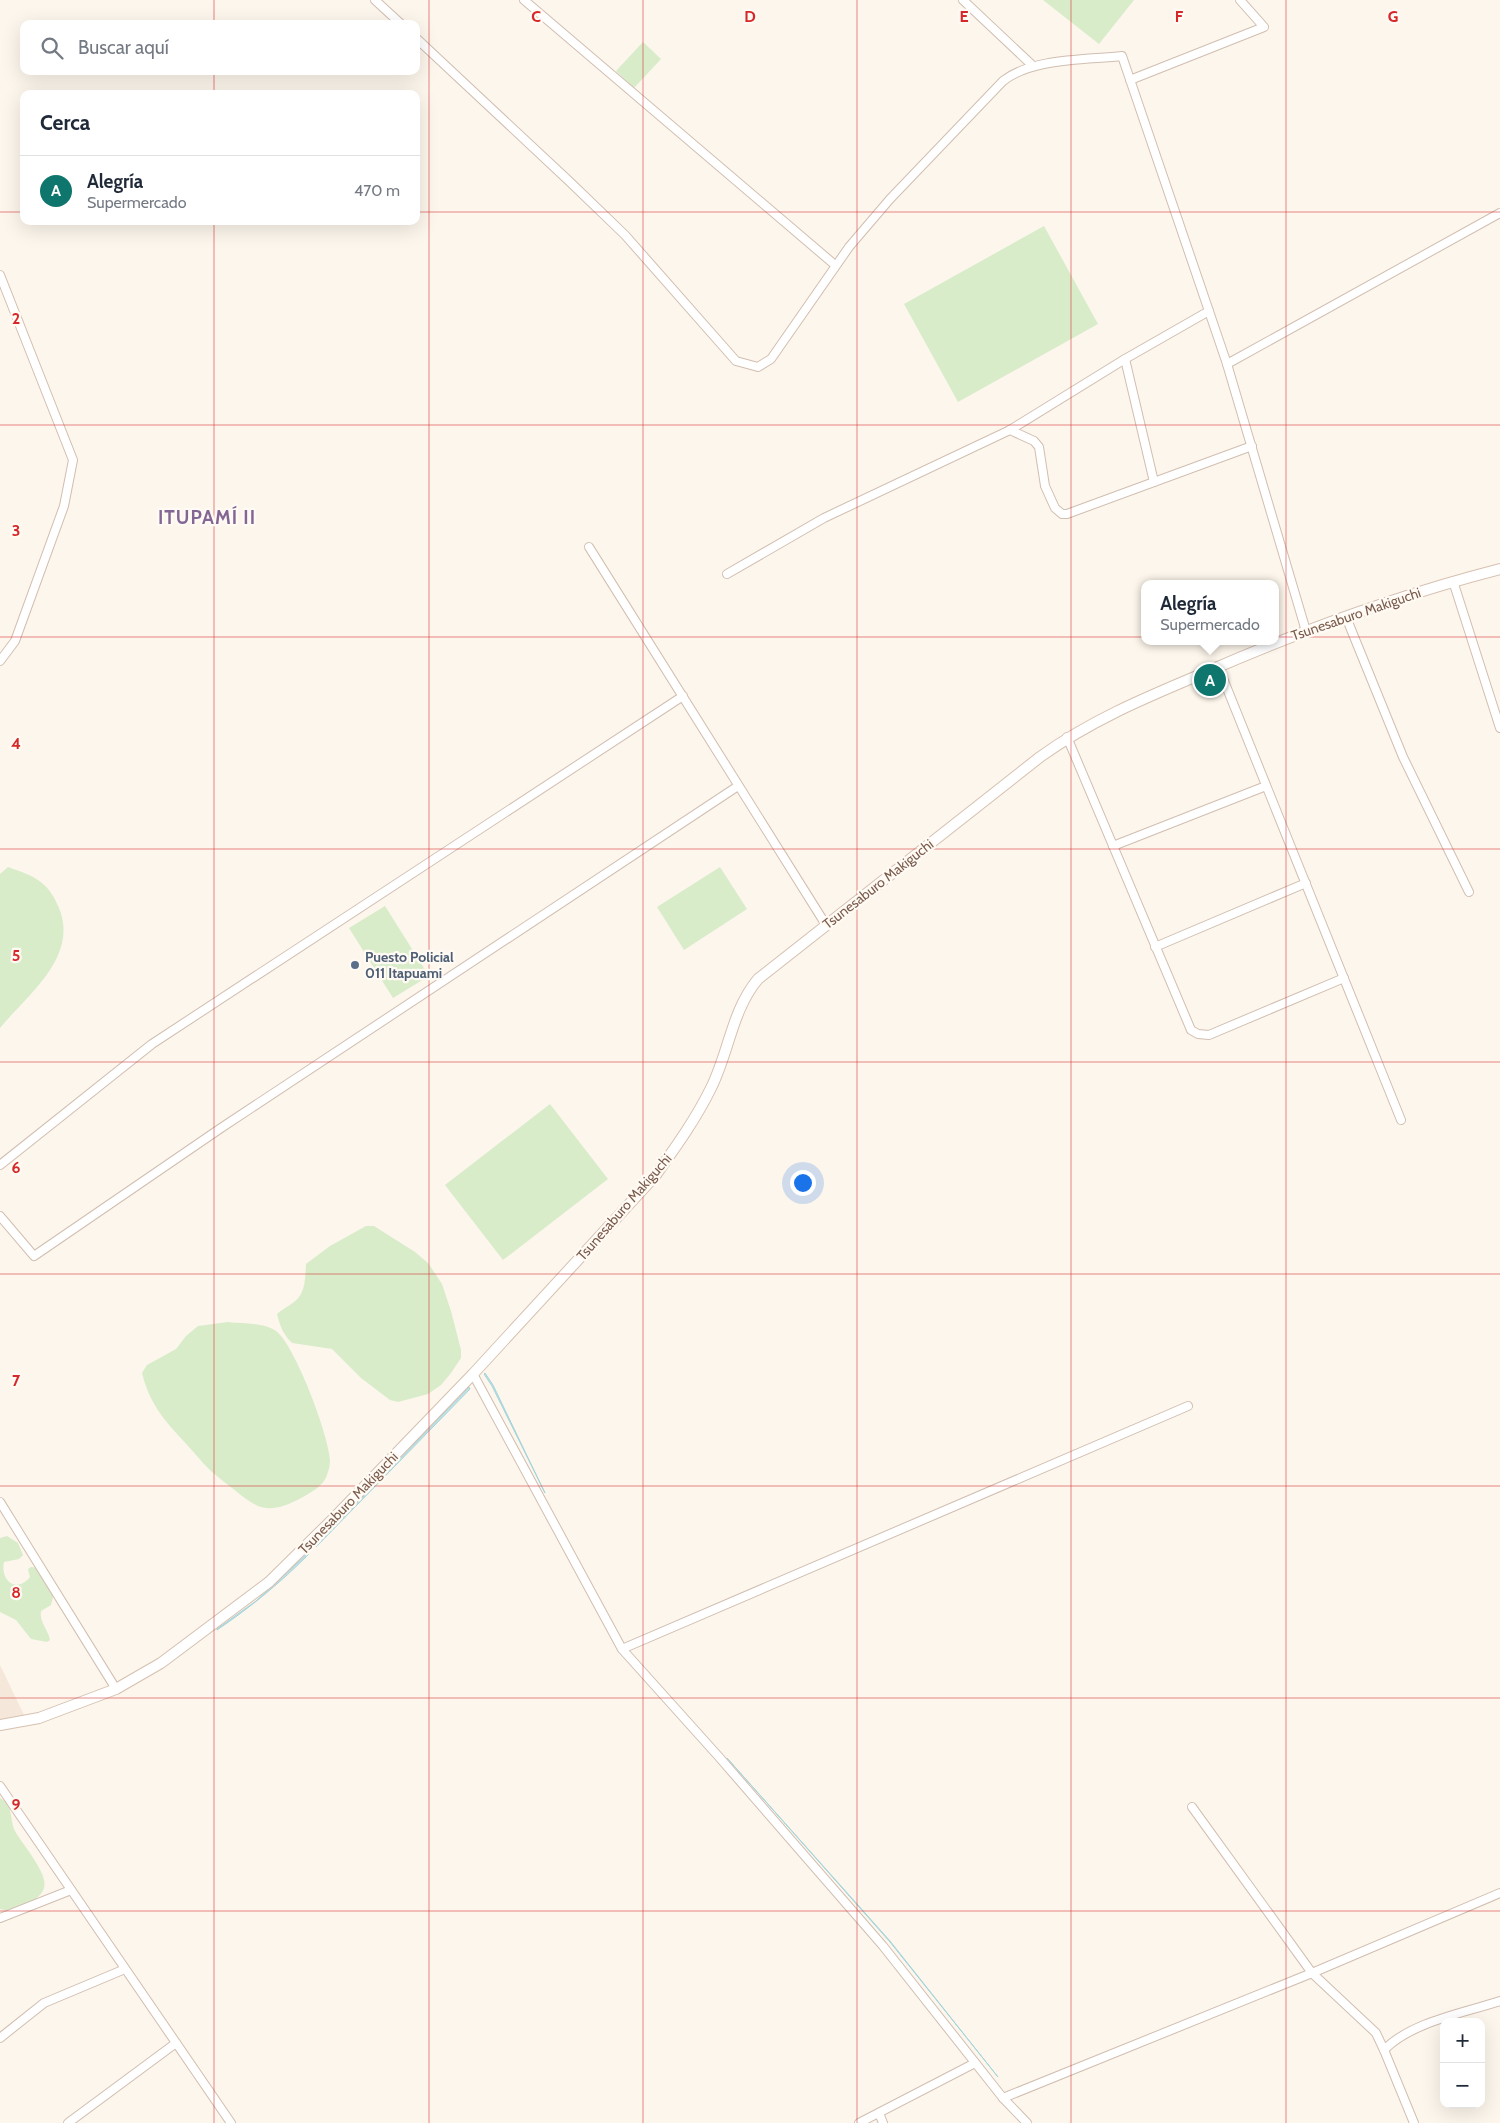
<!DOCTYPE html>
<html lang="es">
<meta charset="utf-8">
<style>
body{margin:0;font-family:Cabin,sans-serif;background:#f6f6f7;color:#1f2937}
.controls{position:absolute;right:15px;bottom:15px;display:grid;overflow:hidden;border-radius:10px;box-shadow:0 5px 20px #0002}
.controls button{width:45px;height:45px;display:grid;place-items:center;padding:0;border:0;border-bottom:1px solid #e0e1e3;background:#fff;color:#1f2937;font:25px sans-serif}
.you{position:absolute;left:802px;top:1182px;width:18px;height:18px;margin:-12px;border:4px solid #fff;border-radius:50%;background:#1a73e8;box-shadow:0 0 0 8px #1a73e833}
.badge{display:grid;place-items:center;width:32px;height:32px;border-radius:50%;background:#0f766e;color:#fff;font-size:16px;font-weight:700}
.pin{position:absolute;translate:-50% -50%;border:2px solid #fff;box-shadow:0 1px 5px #0006}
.popup{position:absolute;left:1141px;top:580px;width:138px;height:65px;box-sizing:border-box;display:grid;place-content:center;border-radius:10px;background:#fff;filter:drop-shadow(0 1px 4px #0005);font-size:16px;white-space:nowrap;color:#747a83}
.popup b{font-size:19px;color:#1f2937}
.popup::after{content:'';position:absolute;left:50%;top:100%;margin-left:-10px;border:10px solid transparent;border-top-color:#fff}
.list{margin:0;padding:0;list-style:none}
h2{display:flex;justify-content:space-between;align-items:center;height:65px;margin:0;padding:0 20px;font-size:21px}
h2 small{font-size:16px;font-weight:400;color:#747a83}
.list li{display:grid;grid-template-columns:32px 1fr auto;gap:15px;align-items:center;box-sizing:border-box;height:70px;padding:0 20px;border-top:1px solid #e0e1e3}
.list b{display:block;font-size:19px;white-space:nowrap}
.list p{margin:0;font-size:16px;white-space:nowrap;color:#747a83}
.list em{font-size:16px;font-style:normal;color:#747a83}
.icon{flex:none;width:28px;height:28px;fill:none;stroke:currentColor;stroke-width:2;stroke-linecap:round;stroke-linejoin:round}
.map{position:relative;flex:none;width:1500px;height:2123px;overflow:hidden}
.search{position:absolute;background:#fff;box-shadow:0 5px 20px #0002;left:20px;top:20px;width:400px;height:55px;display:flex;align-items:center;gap:12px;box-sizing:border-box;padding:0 18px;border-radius:10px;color:#747a83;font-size:19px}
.panel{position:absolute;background:#fff;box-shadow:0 5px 20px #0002;left:20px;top:90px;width:400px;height:135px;border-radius:10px}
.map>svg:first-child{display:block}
.residential{fill:#f5e8da}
.green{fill:#d8ecc9}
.water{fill:#bfe3e8;stroke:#a5d3da}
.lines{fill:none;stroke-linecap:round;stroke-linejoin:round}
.street-casing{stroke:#d1beb0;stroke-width:10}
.secondary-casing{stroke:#d6c0b0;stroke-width:12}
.street{stroke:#fff;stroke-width:8}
.secondary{stroke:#fff;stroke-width:10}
.grid{fill:none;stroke:#d62828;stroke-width:1;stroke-opacity:0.55}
.service-dot{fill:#5c6f8a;stroke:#fffaf3;stroke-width:2}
.labels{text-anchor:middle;stroke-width:4.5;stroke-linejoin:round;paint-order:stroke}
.street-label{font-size:14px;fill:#7a5c4d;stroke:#fffaf3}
.service-label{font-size:14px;font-weight:bold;fill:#4e5e75;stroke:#fffaf3;text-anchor:start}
.district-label{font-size:19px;font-weight:bold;letter-spacing:1px;fill:#846695;stroke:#fffaf3}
.grid-label{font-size:16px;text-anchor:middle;font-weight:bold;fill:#d62828;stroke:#fffaf3;stroke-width:4.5;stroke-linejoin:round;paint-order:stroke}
</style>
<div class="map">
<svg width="1500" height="2123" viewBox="0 0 1500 2123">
<rect width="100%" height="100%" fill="#fdf6ec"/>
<!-- residential -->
<path class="residential" d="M0 1665 25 1717 0 1720Z"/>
<!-- green -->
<g class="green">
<path d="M1043 0H1134L1099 44Z"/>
<path d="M643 42 661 59 634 88 616 71Z"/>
<path d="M1044 226 1098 324 958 402 904 304Z"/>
<path d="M8 867C34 876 48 881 59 908 79 957 28 994 0 1028V874Z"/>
<path d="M720 867 747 909 684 950 657 907Z"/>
<path d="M385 906 429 976 393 998 349 928Z"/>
<path d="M550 1104 608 1179 503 1260 445 1185Z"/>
<path d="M366 1226H374L415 1252 428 1263 442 1284 451 1311 461 1350V1358L451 1373 441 1385 428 1394 398 1402 390 1400 361 1378 332 1349 292 1343C283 1334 280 1326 277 1314 282 1309 288 1307 294 1302 306 1293 305 1278 306 1264L330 1246Z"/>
<path d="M228 1322C243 1324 263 1322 276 1331 295 1345 329 1436 330 1460 330 1464 329 1470 327 1475 324 1485 312 1492 303 1497 269 1515 260 1511 232 1488 222 1480 212 1473 203 1463 177 1431 152 1415 142 1373L147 1365 176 1349 186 1336 198 1326Z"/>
<path d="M7 1536 18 1543 23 1555 19 1559 4 1562C0 1580 16 1594 30 1577L28 1569 31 1567 40 1568 54 1593 51 1605 41 1611C39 1622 48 1629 50 1640L47 1642 31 1639 16 1620 0 1612V1538Z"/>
<path d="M0 1798C14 1805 9 1818 15 1831 22 1844 49 1874 44 1888 42 1894 37 1898 32 1902 21 1911 13 1912 0 1909Z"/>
</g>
<!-- water -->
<g class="water">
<path d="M485 1373 493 1385 545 1493 492 1386 484 1374Z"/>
<path d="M469 1387 470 1389 316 1547V1546Z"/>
<path d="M308 1553 309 1554C280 1583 251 1607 217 1630V1629L256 1601Z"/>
<path d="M727 1758 890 1941 998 2077 890 1942Z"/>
</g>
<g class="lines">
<!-- street casing -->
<g class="street-casing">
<g id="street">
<path d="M375 0 401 24"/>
<path d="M524 0 835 265"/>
<path d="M963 0 1033 66"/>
<path d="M416 38 570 182 625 235 736 361 758 367 771 359 849 247 890 199 1003 81C1032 58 1085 60 1122 56L1227 364 1306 631"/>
<path d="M1130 80 1264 27 1240 0"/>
<path d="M0 275 73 460 64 506 15 641 0 661"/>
<path d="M1125 359 1154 482"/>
<path d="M1227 364 1500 213"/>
<path d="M1010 430 1034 441 1039 447 1045 486 1055 508 1062 514H1067L1252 446"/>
<path d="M589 547 826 925"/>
<path d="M727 574 824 518 1010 430 1125 359 1209 311"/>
<path d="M1453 581 1500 728"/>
<path d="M1346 617 1403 757 1469 892"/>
<path d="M1218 666 1401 1120"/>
<path d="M1067 737 1191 1030 1198 1034 1209 1035 1344 978"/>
<path d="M1113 846 1266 786"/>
<path d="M1155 947 1306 883"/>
<path d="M0 1165 152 1044 683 696"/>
<path d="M0 1216 34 1256 221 1128 738 786"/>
<path d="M473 1374 622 1649 719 1757 883 1946 1003 2098 1027 2123"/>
<path d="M0 1502 116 1689"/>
<path d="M622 1649 1188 1406"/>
<path d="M0 1786 231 2123"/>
<path d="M1192 1807 1312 1973 1376 2033 1384 2050 1414 2123"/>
<path d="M0 1918 71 1890"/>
<path d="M0 2038 44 2003 125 1969"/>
<path d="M1384 2050C1411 2022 1464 2013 1500 2001"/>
<path d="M1003 2098 1312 1973 1500 1893"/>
<path d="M879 2113 883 2123"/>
<path d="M68 2123 176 2043"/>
<path d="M859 2123 975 2063"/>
</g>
</g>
<!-- secondary casing -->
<g class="secondary-casing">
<path id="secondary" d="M0 1725 39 1718 116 1689 161 1663 269 1582 334 1518 473 1374 655 1176C675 1148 696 1119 711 1088 729 1052 732 1010 758 979L1040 757C1091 720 1147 697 1204 673 1300 631 1399 595 1500 569"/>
</g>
<!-- street -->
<use href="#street" class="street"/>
<!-- secondary -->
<use href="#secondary" class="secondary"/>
</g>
<!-- grid -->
<path class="grid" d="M214 0V24M429 0V2123M643 0V2123M857 0V2123M1071 0V2123M1286 0V2123M214 71V94M0 212H24M416 212H1500M214 221V2123M0 425H1500M0 637H1500M0 849H1500M0 1062H1500M0 1274H1500M0 1486H1500M0 1698H1500M0 1911H1500"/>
<!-- markers -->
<circle class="service-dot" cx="355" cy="965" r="5"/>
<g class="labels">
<!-- street labels -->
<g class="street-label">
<text transform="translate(1356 614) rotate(-19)" y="5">Tsunesaburo Makiguchi</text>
<text transform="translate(878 884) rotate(-38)" y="5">Tsunesaburo Makiguchi</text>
<text transform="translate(624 1207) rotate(-49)" y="5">Tsunesaburo Makiguchi</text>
<text transform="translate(348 1503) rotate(-46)" y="5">Tsunesaburo Makiguchi</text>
</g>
<!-- service labels -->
<g class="service-label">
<text x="365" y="962">Puesto Policial<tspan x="365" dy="16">011 Itapuami</tspan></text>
</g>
<!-- district labels -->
<g class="district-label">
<text x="207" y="524">ITUPAMÍ II</text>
</g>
</g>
<g class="grid-label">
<text x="536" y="22">C</text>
<text x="750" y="22">D</text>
<text x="964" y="22">E</text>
<text x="1179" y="22">F</text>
<text x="1393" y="22">G</text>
<text x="16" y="324">2</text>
<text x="16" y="536">3</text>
<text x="16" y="749">4</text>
<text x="16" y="961">5</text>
<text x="16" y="1173">6</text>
<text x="16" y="1386">7</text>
<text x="16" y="1598">8</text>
<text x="16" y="1810">9</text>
</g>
</svg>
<div class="controls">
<button>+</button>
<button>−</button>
</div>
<div class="you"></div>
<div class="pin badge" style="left:1210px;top:680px">A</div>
<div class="popup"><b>Alegría</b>Supermercado</div>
<div class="search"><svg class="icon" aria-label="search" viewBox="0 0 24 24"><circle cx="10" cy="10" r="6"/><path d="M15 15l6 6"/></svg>Buscar aquí</div>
<section class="panel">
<h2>Cerca<small></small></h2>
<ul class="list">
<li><span class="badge">A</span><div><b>Alegría</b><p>Supermercado</p></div><em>470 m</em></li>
</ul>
</section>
</div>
